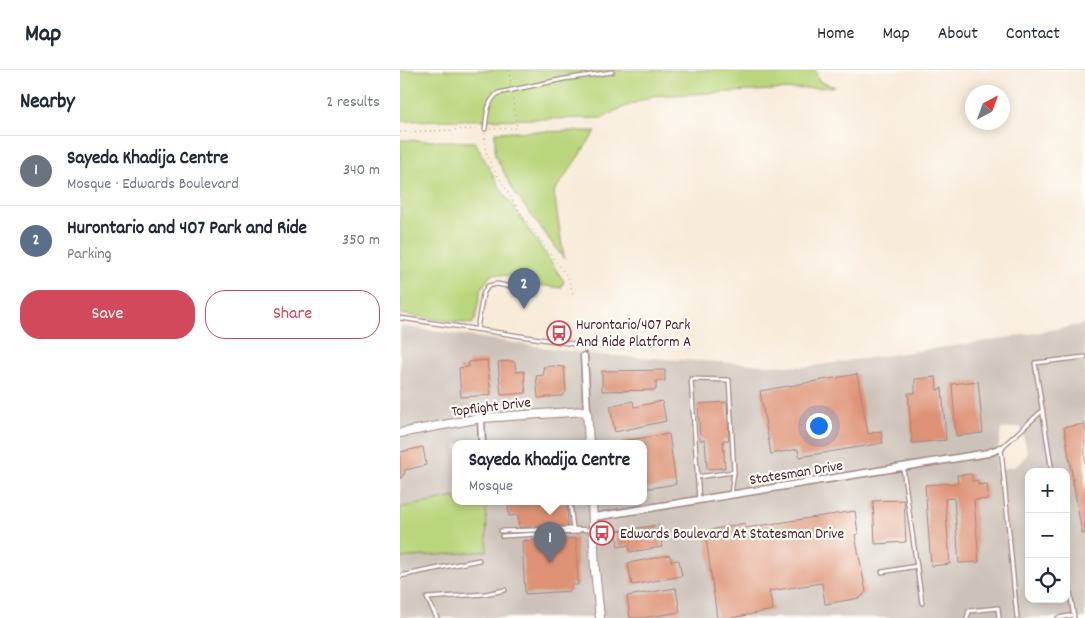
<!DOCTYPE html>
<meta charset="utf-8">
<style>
body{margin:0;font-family:Dekko,sans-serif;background:#f2f2f3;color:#1f2937}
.controls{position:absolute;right:15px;bottom:15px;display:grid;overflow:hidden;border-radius:10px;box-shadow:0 2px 12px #0003}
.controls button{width:45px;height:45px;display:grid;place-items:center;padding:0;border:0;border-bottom:1px solid #e0e1e3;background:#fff;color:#1f2937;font:25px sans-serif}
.compass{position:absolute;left:565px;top:15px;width:45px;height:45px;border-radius:50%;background:#fff;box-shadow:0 2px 12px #0003;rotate:41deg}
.you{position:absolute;left:418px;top:355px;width:18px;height:18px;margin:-12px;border:4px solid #fff;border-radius:50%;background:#1a73e8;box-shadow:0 0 0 8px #1a73e833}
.badge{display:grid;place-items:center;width:32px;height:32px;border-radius:50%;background:#d1495b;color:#fff;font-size:16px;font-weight:700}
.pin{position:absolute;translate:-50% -41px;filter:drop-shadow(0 1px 2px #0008)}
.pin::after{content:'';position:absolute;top:26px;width:18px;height:15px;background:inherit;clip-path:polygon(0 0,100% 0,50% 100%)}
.popup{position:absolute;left:52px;top:370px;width:195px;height:65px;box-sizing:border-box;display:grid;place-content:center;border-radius:10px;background:#fff;filter:drop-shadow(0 1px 4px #0005);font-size:16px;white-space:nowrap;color:#747a83}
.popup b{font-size:19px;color:#1f2937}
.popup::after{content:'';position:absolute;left:50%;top:100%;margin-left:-10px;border:10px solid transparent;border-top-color:#fff}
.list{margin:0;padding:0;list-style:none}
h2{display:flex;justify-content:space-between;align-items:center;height:65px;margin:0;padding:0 20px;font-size:21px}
h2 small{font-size:16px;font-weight:400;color:#747a83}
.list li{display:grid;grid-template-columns:32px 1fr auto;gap:15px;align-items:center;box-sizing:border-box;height:70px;padding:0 20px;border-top:1px solid #e0e1e3}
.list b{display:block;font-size:19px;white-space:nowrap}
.list p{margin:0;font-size:16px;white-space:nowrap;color:#747a83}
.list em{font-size:16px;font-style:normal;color:#747a83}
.actions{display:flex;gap:10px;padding:15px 20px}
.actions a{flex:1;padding:11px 0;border:1px solid #d1495b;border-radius:20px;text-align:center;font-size:18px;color:#d1495b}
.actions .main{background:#d1495b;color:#fff}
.icon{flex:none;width:28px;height:28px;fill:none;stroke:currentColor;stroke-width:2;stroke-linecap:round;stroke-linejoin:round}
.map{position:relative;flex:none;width:685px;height:548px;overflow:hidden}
header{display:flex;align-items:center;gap:30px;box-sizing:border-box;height:70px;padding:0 25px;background:#fff;border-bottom:1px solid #e0e1e3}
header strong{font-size:24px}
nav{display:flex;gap:28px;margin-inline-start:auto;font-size:18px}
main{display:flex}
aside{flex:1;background:#fff}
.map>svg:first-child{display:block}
.industrial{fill:#cdc2b9;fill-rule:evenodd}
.green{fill:#bad67c;stroke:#827a54}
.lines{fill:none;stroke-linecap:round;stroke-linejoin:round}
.stream{stroke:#64c0e2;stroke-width:2}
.building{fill:#de9274}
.service-casing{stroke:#a18582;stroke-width:5.5}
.minor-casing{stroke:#a18582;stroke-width:9}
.tertiary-casing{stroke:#a18582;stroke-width:10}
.path{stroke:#a18582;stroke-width:1;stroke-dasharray:1 4;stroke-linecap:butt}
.service{stroke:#fff;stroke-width:3}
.minor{stroke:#fff;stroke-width:6}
.tertiary{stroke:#fff;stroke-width:8}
.labels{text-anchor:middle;stroke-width:4.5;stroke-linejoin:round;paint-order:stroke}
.poi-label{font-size:15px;fill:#4a1f2b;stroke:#fdfcf7;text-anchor:start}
.street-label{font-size:15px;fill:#4a1f2b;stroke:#fdfcf7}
</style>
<header>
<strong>Map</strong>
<nav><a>Home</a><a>Map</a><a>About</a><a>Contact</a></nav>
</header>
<main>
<aside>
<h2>Nearby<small>2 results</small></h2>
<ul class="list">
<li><span class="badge" style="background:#6b7280">1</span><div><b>Sayeda Khadija Centre</b><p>Mosque · Edwards Boulevard</p></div><em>340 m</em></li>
<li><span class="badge" style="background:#5c6f8a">2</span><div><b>Hurontario and 407 Park and Ride</b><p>Parking</p></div><em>350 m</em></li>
</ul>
<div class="actions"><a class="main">Save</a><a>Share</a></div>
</aside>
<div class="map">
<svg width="685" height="548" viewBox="0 0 685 548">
<rect width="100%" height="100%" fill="#fdfcf7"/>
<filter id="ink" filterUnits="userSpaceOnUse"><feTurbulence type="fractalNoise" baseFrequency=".02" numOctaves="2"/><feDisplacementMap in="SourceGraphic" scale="10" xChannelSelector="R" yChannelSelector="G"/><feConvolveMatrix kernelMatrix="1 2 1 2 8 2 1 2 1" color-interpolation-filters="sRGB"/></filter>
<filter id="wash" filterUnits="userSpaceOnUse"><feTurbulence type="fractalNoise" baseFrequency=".0096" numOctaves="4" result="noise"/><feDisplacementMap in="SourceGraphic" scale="20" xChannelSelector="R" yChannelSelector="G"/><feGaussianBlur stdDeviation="1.12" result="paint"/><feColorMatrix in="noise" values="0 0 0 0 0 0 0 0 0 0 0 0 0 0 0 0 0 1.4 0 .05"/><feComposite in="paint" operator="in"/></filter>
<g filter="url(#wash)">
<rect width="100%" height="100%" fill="#f8ebd9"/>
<!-- industrial -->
<path class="industrial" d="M685 254V548H0V488L87 481 86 432H244V374H56V427L0 438V256L196 285 406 297 594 270ZM621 357 628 384 616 396 595 401 601 359ZM629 402H666V529H629Z"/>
<!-- green -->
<g class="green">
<path d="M0 0H415L419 11 435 17 252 26 215 41 204 48 0 51Z"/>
<path d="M196 61 154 122 164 189 114 122 95 85V62Z"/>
<path d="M0 70 75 72 100 118 164 211 161 218 131 214 120 207 92 204 81 219 75 250 72 254 0 244Z"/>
<path d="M56 427V432H86L87 481 0 488V438Z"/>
</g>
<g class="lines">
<!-- stream -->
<path class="stream" d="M684 0 685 1"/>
</g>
<g id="blocks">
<!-- building -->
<g class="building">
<path d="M87 290 91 325 61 327 59 298 69 297 68 292Z"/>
<path d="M113 291 115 293 116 302 124 301 126 323 101 325 98 292Z"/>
<path d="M153 296 164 297 166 322 162 326 138 328 136 306 144 305 143 297Z"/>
<path d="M265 300V311H256V320L202 321V301Z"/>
<path d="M457 304 468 364 481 361 483 373 399 387 398 379 371 384 360 321Z"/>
<path d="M536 307 537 320 542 318 546 370 512 373 508 323H515V309Z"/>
<path d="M578 311 583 363 556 366 552 314Z"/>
<path d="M233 331 234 337 262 331 266 351 215 362 210 336Z"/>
<path d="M327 332 329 370H323L325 398 307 399 305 370H300L298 334Z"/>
<path d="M685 354V463L682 464 664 357Z"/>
<path d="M269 364 276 414 244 419V374H222L221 371Z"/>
<path d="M23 377 26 395 5 400V403L0 409V382Z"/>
<path d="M572 404V411L578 410V415L587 414 588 429 574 430 579 492 559 493 554 428 545 429 550 494 531 496 525 415 558 413 557 405Z"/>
<path d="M504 430 506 472 475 474 473 431Z"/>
<path d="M112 432H167L168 456 119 457 118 445 109 446 108 433Z"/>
<path d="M455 441 458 464 455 465 466 522 460 528 425 534 422 513 369 521 373 540 332 548H317L305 461 345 453V458Z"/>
<path d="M259 455 262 477 230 482 229 475 218 477 216 461Z"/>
<path d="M176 468 178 515H171V521L125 524 122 471Z"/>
<path d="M270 485 271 491 279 490 282 506 232 515 228 493Z"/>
<path d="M276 518 280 542 244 548H230L227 526Z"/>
</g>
</g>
</g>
<g filter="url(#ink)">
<use href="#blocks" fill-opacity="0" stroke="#a18582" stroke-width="1"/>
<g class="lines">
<!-- service casing -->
<g class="service-casing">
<g id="service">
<path d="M85 59C87 45 86 33 98 23L164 9 212 2"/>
<path d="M0 248 181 275"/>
<path d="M77 259 83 224 88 216 97 214 126 220"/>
<path d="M503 398 522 533"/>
<path d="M652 402 635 293 685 287"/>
<path d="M297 407 334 402"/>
<path d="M299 430 291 309 329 310 334 402 331 424"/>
<path d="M170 432 173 459"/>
<path d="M101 461 173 459 193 460"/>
<path d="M102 466 176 462 180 460"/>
<path d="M666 494 674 548"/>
<path d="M482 502 517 496"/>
<path d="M0 506 79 490"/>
<path d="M37 548 27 528 85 524 105 520"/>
<path d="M567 548 569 541 598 538 599 548"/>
<path d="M617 548 601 378 643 340"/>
<path d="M658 548 674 545"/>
</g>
</g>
<!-- minor casing -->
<g class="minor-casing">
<g id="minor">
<path d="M184 286 187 341"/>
<path d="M81 348 82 374"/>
<path d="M194 447 588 383 601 378"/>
</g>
</g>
<!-- tertiary casing -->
<g class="tertiary-casing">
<g id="tertiary">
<path d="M0 363 81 348 187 341 189 374"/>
<path d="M192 432 195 500 200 548"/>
</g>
</g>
<!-- path -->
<g class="path">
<path d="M109 0 111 17"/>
<path d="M90 59 117 58 112 25"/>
<path d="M0 62 79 59"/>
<path d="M85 63V79L91 95 122 145 169 209 173 224"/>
</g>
<!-- service -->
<use href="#service" class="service"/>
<!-- minor -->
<use href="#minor" class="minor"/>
<!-- tertiary -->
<use href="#tertiary" class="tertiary"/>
</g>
</g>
<!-- icons -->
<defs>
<g id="bus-ring" transform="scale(1.25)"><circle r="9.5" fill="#fdfcf7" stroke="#d1495b" stroke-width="1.5"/><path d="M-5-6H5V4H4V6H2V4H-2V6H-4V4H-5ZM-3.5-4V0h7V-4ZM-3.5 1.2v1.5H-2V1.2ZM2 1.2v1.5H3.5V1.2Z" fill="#d1495b"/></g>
</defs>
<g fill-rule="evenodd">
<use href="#bus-ring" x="159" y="263"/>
<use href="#bus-ring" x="202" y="463"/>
</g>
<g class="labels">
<!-- poi labels -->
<g class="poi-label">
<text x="176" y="259">Hurontario/407 Park<tspan x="176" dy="17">And Ride Platform A</tspan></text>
<text x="220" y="468">Edwards Boulevard At Statesman Drive</text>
</g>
<!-- street labels -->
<g class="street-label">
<text transform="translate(91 336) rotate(-7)" y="5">Topflight Drive</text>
<text transform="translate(396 402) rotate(-9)" y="5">Statesman Drive</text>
</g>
</g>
</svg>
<div class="controls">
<button>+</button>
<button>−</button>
<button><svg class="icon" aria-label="locate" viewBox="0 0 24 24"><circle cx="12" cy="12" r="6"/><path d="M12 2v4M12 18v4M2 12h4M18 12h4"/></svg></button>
</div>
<svg class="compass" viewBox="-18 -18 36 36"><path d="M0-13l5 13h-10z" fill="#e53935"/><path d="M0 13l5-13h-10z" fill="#747a83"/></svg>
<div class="you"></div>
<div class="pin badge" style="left:150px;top:493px;background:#6b7280">1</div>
<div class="popup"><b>Sayeda Khadija Centre</b>Mosque</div>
<div class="pin badge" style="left:124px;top:239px;background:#5c6f8a">2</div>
</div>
</main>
